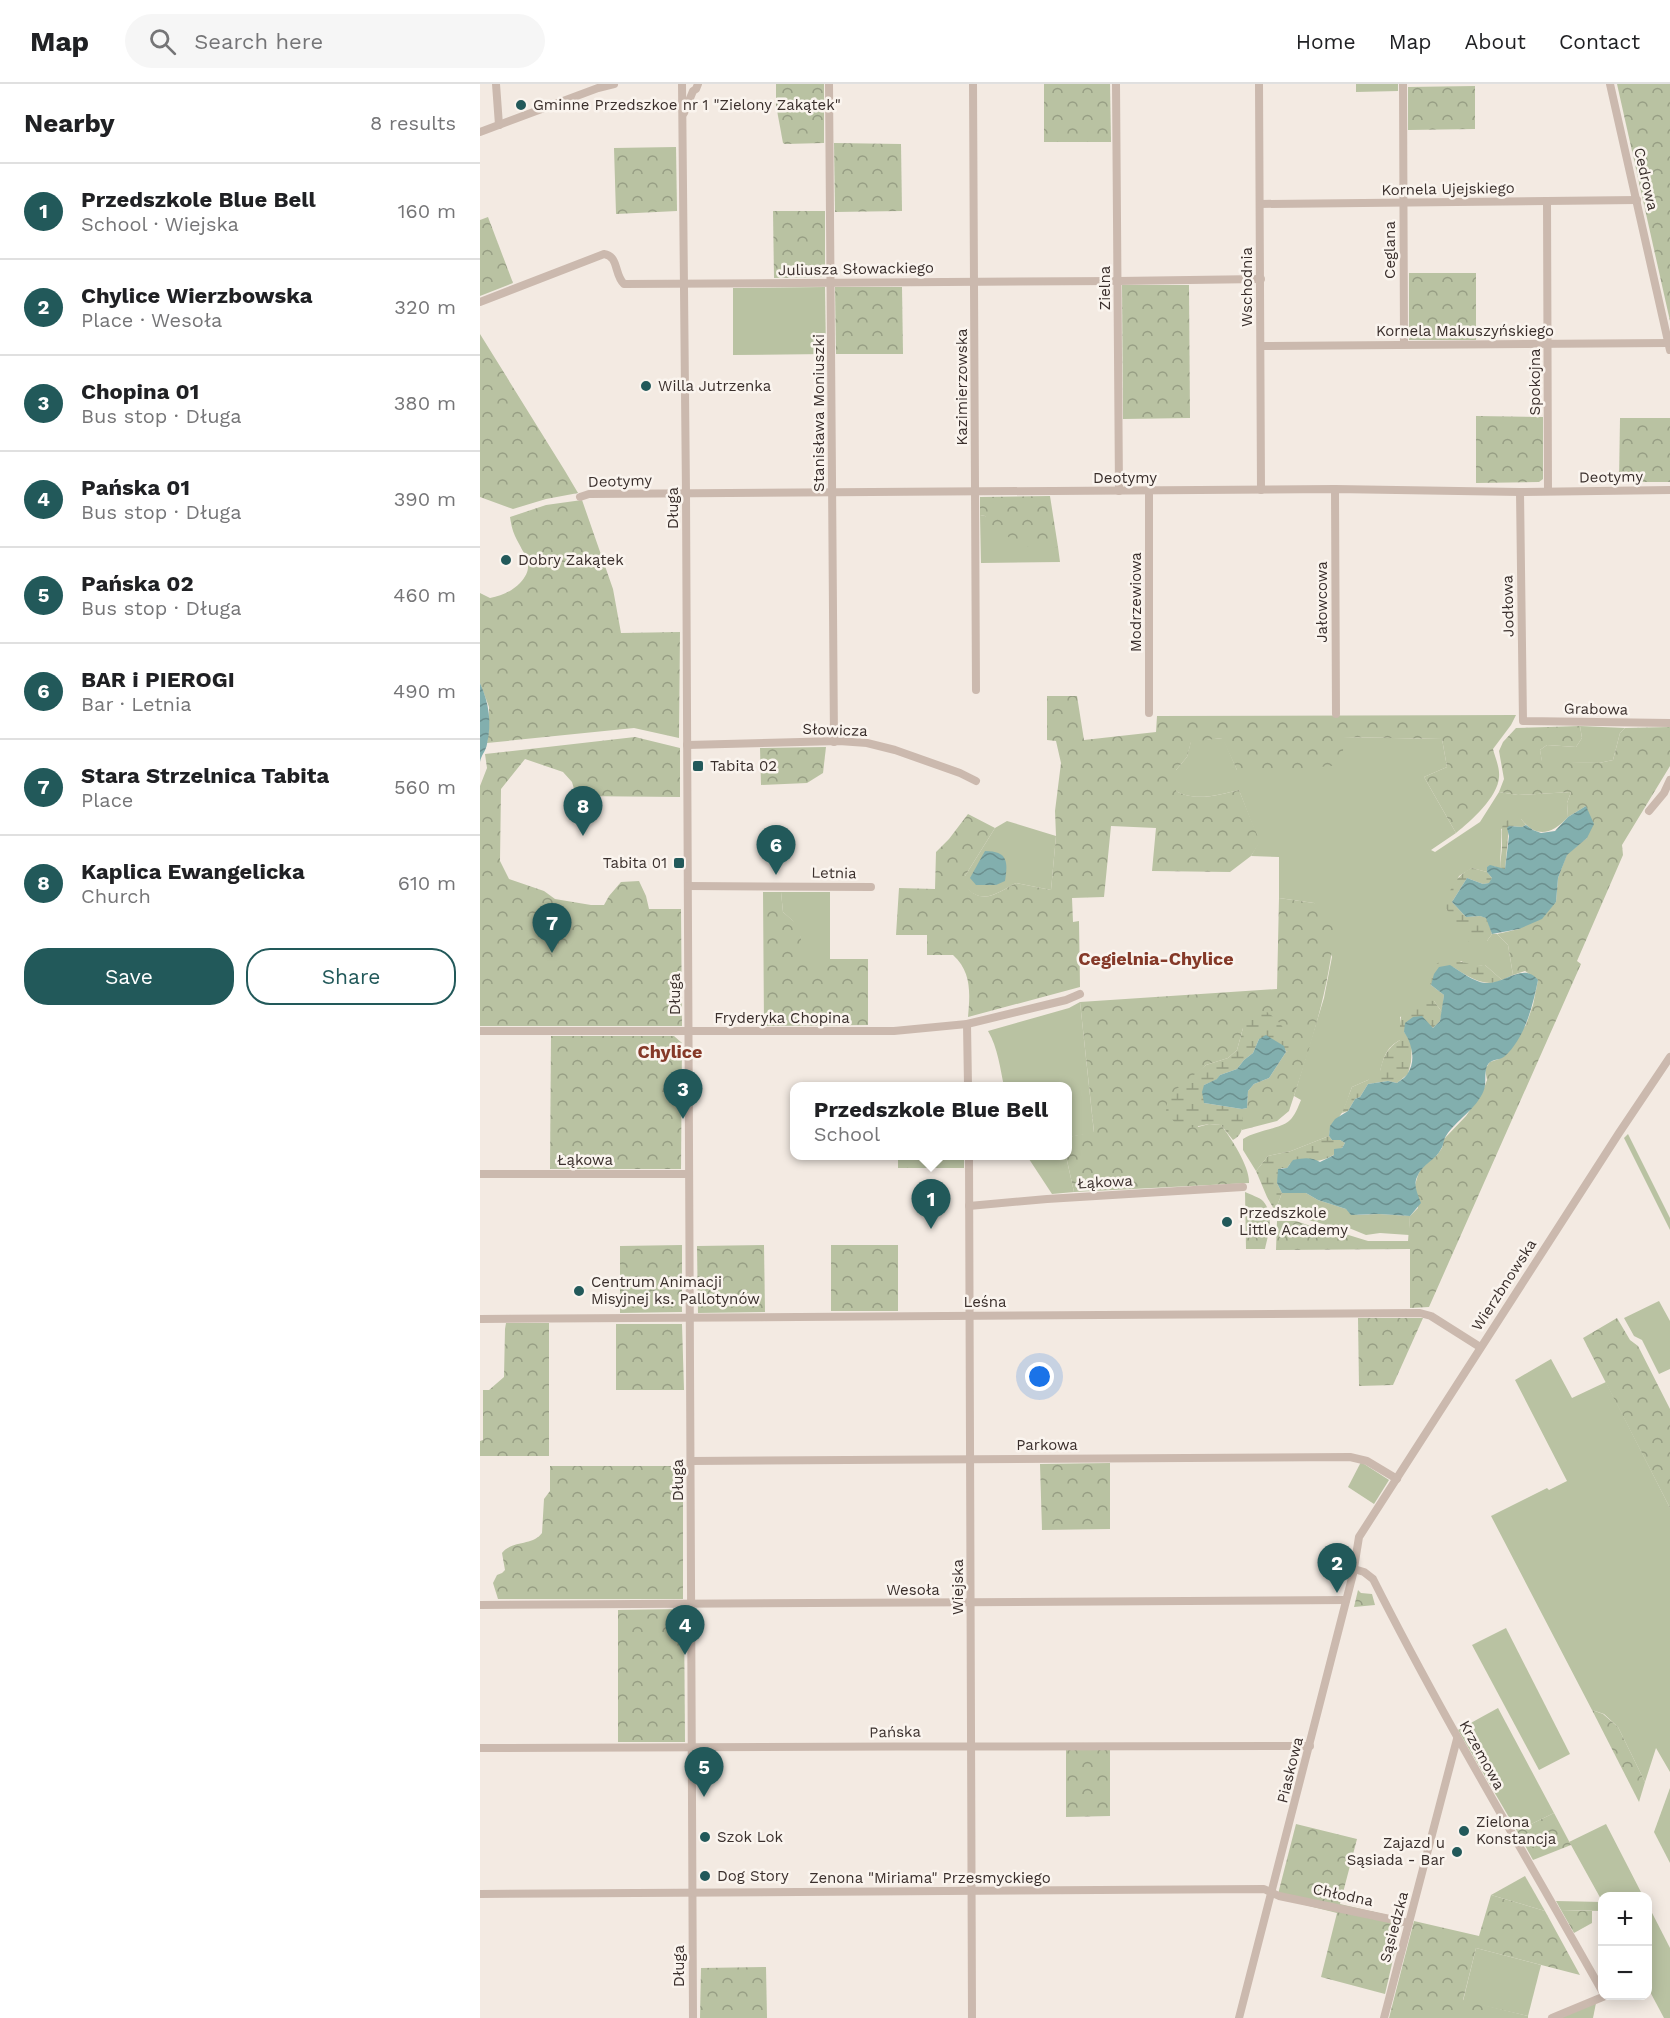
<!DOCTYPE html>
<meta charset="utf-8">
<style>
body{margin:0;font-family:"Work Sans",sans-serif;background:#f6f6f6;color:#202124}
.controls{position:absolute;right:18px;bottom:18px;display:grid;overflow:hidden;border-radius:12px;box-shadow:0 3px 15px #0003}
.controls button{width:54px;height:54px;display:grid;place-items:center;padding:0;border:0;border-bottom:2px solid #e0e0e0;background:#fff;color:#202124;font:30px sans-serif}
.you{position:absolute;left:560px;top:1293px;width:21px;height:21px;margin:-15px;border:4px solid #fff;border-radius:50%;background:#1a73e8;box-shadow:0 0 0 9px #1a73e833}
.badge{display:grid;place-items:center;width:39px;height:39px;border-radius:50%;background:#22595a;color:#fff;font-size:20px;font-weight:700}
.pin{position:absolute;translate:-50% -50px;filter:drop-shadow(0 2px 3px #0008)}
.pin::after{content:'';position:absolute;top:32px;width:21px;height:18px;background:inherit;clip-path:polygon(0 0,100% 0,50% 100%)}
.popup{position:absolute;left:310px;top:998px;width:282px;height:78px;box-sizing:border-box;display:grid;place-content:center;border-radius:12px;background:#fff;filter:drop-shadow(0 2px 4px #0005);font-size:20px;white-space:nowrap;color:#757577}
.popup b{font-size:22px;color:#202124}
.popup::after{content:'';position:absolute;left:50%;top:100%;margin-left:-12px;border:12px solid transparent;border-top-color:#fff}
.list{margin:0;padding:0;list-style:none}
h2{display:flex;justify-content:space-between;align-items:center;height:78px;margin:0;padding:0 24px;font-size:26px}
h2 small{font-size:20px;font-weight:400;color:#757577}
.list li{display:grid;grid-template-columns:39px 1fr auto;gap:18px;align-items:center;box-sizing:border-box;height:96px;padding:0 24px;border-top:2px solid #e0e0e0}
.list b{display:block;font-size:22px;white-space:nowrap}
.list p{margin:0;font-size:20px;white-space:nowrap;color:#757577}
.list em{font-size:20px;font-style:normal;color:#757577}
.actions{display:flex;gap:12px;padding:18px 24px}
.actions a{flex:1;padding:14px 0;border:2px solid #22595a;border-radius:24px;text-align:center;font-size:21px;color:#22595a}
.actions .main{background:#22595a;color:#fff}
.icon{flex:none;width:33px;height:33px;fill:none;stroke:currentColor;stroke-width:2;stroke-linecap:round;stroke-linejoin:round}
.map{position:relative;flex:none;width:1190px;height:1934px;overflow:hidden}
header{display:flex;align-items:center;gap:36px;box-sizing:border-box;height:84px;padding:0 30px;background:#fff;border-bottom:2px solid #e0e0e0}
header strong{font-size:28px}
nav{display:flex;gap:33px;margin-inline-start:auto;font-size:21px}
.search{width:420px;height:54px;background:#f6f6f6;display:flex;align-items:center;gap:15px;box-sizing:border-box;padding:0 21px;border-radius:33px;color:#757577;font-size:22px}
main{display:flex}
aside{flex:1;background:#fff}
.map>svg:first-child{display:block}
.grass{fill:#b9c2a2}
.forest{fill:url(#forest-crowns)}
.wetland{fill:url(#wetland-marsh)}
.water{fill:url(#water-waves)}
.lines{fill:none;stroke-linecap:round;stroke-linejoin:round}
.minor{stroke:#cbb9ae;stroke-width:8}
.poi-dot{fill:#22595a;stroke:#faf4ee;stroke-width:2}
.labels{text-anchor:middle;stroke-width:5;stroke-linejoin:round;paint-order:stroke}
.poi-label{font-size:15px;fill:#3a2f2c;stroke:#faf4ee;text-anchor:start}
.street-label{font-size:15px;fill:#3a2f2c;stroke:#faf4ee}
.quarter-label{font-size:18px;font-weight:bold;fill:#853928;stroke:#faf4ee}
</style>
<header>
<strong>Map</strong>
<div class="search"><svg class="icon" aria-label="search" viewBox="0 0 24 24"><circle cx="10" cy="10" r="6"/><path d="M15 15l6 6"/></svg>Search here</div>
<nav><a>Home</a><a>Map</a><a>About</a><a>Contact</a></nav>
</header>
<main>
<aside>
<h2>Nearby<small>8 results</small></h2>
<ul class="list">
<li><span class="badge">1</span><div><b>Przedszkole Blue Bell</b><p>School · Wiejska</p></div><em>160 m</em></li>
<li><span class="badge">2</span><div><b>Chylice Wierzbowska</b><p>Place · Wesoła</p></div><em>320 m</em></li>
<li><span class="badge">3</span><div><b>Chopina 01</b><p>Bus stop · Długa</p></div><em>380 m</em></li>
<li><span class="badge">4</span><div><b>Pańska 01</b><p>Bus stop · Długa</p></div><em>390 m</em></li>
<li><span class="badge">5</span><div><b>Pańska 02</b><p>Bus stop · Długa</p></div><em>460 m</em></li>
<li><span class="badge">6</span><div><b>BAR i PIEROGI</b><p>Bar · Letnia</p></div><em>490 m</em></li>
<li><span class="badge">7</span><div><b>Stara Strzelnica Tabita</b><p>Place</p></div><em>560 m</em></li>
<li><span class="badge">8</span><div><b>Kaplica Ewangelicka</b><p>Church</p></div><em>610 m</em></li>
</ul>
<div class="actions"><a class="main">Save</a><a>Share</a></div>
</aside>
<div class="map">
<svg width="1190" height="1934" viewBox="0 0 1190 1934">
<defs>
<pattern id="forest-crowns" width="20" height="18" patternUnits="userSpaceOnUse" patternTransform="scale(1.5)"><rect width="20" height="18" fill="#b9c2a2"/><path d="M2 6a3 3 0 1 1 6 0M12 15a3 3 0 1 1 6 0" fill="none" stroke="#979e84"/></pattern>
<pattern id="wetland-marsh" width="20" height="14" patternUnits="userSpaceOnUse" patternTransform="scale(1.5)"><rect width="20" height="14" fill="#b9c2a2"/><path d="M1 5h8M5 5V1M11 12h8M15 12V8" fill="none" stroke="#979e84"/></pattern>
<pattern id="water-waves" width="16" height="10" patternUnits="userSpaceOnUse" patternTransform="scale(1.5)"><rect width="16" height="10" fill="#82afae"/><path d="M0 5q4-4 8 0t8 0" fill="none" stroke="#6b8f8e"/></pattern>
</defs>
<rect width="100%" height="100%" fill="#f3eae2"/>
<!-- grass -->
<g class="grass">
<path d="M876 0H918V7L876 8Z"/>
<path d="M345 203 346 270 253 271V204Z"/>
<path d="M500 431 505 432C518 449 556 464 578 463L580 478 501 479Z"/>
<path d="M1100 642 1145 644 1140 649 1133 676 1119 679 1062 678 1060 666 1067 661 1096 663 1102 654Z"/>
<path d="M863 653 962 655 967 683 944 693 976 749 951 766 955 768 1000 738 1019 708 1038 711 1091 708 1087 719 1088 733C1073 749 1057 756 1041 735L1021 745C1022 759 1020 771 1020 785L1014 782 1007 783V788L992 784 979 792 966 825 1007 857 1012 850H1017L1028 861 1033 891 1022 896 1005 881 990 882 981 877 951 901 964 911 962 928 954 917 920 933V956C906 964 904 972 900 988L888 996 872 1003C869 1010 867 1019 863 1027 857 1038 851 1035 849 1052L811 1067 788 1072 776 1087 763 1066V1055C776 1046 800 1045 809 1037 815 1032 818 1023 821 1016L814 1012 844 914 852 873 834 819 799 814V773L771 772 779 758 759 706C739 711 714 718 696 707V686L707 673 711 657 743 654 757 686Z"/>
<path d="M527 737 576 752 571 806 536 799C517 809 503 822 484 802L485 792 515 744Z"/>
<path d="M301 808H350V875H320L321 854 313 837 303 828Z"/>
<path d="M600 918 614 1049 588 1053V1002H524C520 984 518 964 508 947L589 924Z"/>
<path d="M1148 1050 1190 1134V1146L1144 1054Z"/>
<path d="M547 1072H586L594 1108 572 1110Z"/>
<path d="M802 1109H826L838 1116 866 1125 878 1131 899 1130 930 1132 929 1151 900 1149 886 1151 869 1144 854 1143 795 1127Z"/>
<path d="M1179 1217 1190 1237V1285L1179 1290 1162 1256 1154 1252 1144 1234Z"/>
<path d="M1071 1275 1092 1314 1126 1298 1190 1424V1688L1176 1664 1165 1698 1138 1643 1124 1630 1112 1626 1011 1432 1067 1404 1069 1406 1087 1397 1035 1296Z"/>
<path d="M881 1378 909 1396 894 1420 868 1403Z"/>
<path d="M1026 1544 1090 1670 1059 1686 992 1561Z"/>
<path d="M1018 1624 1074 1729 1037 1747 978 1646Z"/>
<path d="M1190 1704V1779L1174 1748Z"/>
<path d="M1126 1740 1163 1812H1122V1817L1091 1761 1089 1758Z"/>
<path d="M1045 1792 1065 1827 1011 1811Z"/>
<path d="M1076 1817 1122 1818V1827L1081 1826Z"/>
<path d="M1168 1821 1190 1864V1934H1184L1168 1904Z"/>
<path d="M996 1864 1061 1881 1048 1932 983 1917Z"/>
<path d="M1116 1919 1113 1934H1080Z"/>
</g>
<!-- forest -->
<g class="forest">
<path d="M296 0H344V59L305 60 303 59 296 21Z"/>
<path d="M564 0H630L631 58H564Z"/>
<path d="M1137 0H1190V237Z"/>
<path d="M995 2V45L928 46V3Z"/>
<path d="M354 59 421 60 422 127 355 128Z"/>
<path d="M196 63 197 127 136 130 134 64Z"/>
<path d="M293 127H345V193L294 194Z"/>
<path d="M8 133 33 199 0 212V136Z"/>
<rect x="929" y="189" width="67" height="67"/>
<path d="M642 201H709L710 334 643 335Z"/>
<path d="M355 203H422L423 270H356Z"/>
<path d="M0 250 85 387 98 409 66 415 33 425 0 413Z"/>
<path d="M996 332 1063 333V395L1059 398 996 399Z"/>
<path d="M1140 334H1190V398H1139Z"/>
<path d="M570 412 578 463C566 464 549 465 538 459 526 454 521 443 508 440L505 432 500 431V413Z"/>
<path d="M102 416 133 505 141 549 200 548 199 654 154 644 7 659 9 644V623L0 599V509L10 514C21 512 31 508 40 499 57 481 43 470 35 452 32 446 31 439 30 433L66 421Z"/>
<path d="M567 612H597L604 656 676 648 677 632 1036 631 1031 641 1013 665C1015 673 1020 684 1019 693 1018 713 991 737 976 749L944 693 967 683 962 655 864 653 862 681 771 689 757 686 742 654 711 658 707 673 696 686V707C715 718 739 711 759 706L780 758 771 772 750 788 672 787 676 744 631 742 624 813 592 814 593 838 599 837 600 903 488 933C490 910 492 888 473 871H447V851H416L419 804 455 805 456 768 469 755 488 730 515 744 485 792V802C503 822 517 809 536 799L571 806 576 752 575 727 581 679 576 657 567 656Z"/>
<path d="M1100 642 1102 654 1096 663 1067 661 1060 666 1062 677 1119 679 1133 676 1140 649 1145 644 1190 643V682L1142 761 1143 771 1097 877 1101 880 949 1223 930 1224V1165L796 1166 797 1137H816L851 1149H862L888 1157H928L930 1132 938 1124 935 1101 938 1091 942 1083 957 1071 962 1064 964 1055 986 1032 1003 1007 1007 996 1005 985 1010 978 1019 975 1046 941 1053 921 1058 896 1045 887 1033 891 1028 861 1017 850 1039 845 1076 818 1078 794 1087 770 1107 754 1106 722 1088 733 1087 719 1091 708 1038 711 1019 708 1024 695 1019 667 1023 658 1036 644Z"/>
<path d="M155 653 200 664V713L96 712 92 698 83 688 45 675 21 705 20 777 29 795 64 807 75 815 111 821H124L129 812 141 798 159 797 166 812 169 825H201L202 942H0V702L7 684 5 670Z"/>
<path d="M346 663 343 689 327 699 281 701 280 664Z"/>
<path d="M283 808H301L303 828 319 842 321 854V875H388V941L284 942Z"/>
<path d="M799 814 834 819 855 838C850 904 830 964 809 1027L797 1037 762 1046V1025L767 1024 768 1007 774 1000 789 994 806 968 808 967 763 944 757 966 748 974 726 981 711 995 718 1043 729 1040 741 1041C751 1054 770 1083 769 1099L594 1108 586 1072 588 1053 614 1048 600 918 797 905Z"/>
<path d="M71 952H194L202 959 201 1085H70Z"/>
<rect x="418" y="1072" width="66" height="12"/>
<path d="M765 1108C771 1111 779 1113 783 1117 795 1131 788 1150 785 1165H766Z"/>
<path d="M202 1161V1228L140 1229V1162Z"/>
<path d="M284 1161 285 1228 218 1229 217 1162Z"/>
<rect x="351" y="1161" width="67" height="66"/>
<path d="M878 1234H943L913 1301 879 1302Z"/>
<path d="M1137 1234 1150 1256 1158 1262 1190 1325V1424L1103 1254Z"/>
<path d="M26 1239H69V1372H0V1357L3 1356V1306H9L24 1293 25 1245Z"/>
<path d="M136 1240H202L204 1306H136Z"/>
<path d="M630 1379V1445L562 1446 560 1380Z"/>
<path d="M70 1382H203V1515H18L13 1499 17 1491 22 1489 25 1486 22 1469C32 1456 53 1462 62 1449L64 1415 70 1407Z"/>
<path d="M878 1506 881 1509 892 1510 895 1521 874 1523Z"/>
<path d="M204 1525 205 1658H138V1526Z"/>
<path d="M1112 1626 1123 1630 1138 1643 1165 1698 1159 1718Z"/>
<path d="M586 1666H630V1732L586 1733Z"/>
<path d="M1074 1729 1091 1761 1053 1776 1037 1747Z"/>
<path d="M816 1740 877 1755 860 1820 925 1835 920 1845 905 1910 841 1893 857 1829 797 1814Z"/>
<path d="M1011 1811 1065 1827 1100 1891 996 1864 983 1916 1048 1932V1934H909L934 1837 999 1852Z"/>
<path d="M1081 1826 1112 1827V1839L1094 1849Z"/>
<path d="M286 1883 287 1934H220L221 1884Z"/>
</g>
<!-- wetland -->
<g class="wetland">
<path d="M1029 735H1041L1046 741 1042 743 1029 742 1025 786 1020 785C1020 776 1022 769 1022 761 1023 749 1018 742 1029 735Z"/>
<path d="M992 784 1007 788 1012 794 1010 799 1003 800 987 794 972 818 986 833 1000 832 1007 834 1012 850 1007 857 990 859C980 849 976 835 966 825 966 809 977 790 992 784Z"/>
<path d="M967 874C981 877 990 882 1005 881L1022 896C1005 905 985 891 970 881L954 890 951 901C943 888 956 879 967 874Z"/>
<path d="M944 916 954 917 962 928 960 937 953 944 949 941 924 948 932 958 931 978 928 990 917 999 908 997 888 1000 880 1013 875 1015 868 1027 862 1029 872 1003 888 996 893 989 900 987C903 973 907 964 920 956 920 928 918 928 944 916Z"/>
<path d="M787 928C800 938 810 948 810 966L806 968 804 962 779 955 773 969 764 976 757 985 740 991 738 995 724 1001V1019L762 1025C763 1037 765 1050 753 1056L741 1041 729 1040 704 1045 695 1039 686 1027 688 1012 726 981 748 974 757 966 763 944 771 929Z"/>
<path d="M849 1052 852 1056H860L865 1059C854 1079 829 1078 810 1080L807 1084H801L797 1099 802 1109 795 1127 787 1113 776 1087 788 1072 811 1067Z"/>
</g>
<!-- water -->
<g class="water">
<path d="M0 599C9 619 12 639 7 660 6 667 1 671 0 678Z"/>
<path d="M1106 722 1114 740 1107 754 1087 771 1078 794 1076 818 1062 835 1039 845 1012 850 1006 834 1000 832 986 833 972 818 987 794 1003 800 1009 799 1012 794 1007 788V783L1010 781 1025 785 1029 752 1027 744 1029 742 1042 743 1046 741 1053 746 1061 749 1075 747 1088 733Z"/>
<path d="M505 767C528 767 528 778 525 797L516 801H496L490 794Z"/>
<path d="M970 881C980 887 994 898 1005 899 1023 901 1044 877 1058 896 1053 921 1045 954 1025 972 1021 976 1013 975 1009 979 1003 985 1007 998 1004 1006 996 1026 976 1036 966 1052 963 1056 964 1061 961 1065 956 1076 942 1080 937 1093 933 1102 938 1110 941 1119L930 1132 899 1130 871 1131 866 1125 838 1116 826 1109H802L797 1099 798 1085 807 1084 813 1076C824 1074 831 1073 840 1078L854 1071V1065L862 1064 865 1059 860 1056H852L849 1052 850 1042 855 1035 868 1027 875 1015 880 1013 888 1000 908 997 917 999C921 996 926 993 928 989 936 977 932 959 924 948L925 939 933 933 942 932 953 944 960 937 964 911 951 901 954 890 959 883Z"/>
<path d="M786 951 804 962 806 968 789 994 774 1000 768 1007 767 1024 762 1025 724 1019 722 1008 724 1001 737 995 740 991 757 985 764 976 773 969 779 955Z"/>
</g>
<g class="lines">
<!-- minor -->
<g class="minor">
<path d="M16 0 19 41"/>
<path d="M202 0 206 409 213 1934"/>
<path d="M349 0 354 658"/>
<path d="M493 0 496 606"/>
<path d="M636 0 639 407"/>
<path d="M779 0 781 406"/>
<path d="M923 0 924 260"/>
<path d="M1130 0 1190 266"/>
<path d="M204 29 213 7 216 5 218 0"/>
<path d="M0 48 118 4 134 0"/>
<path d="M1067 117 1068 407"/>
<path d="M780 120 1157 116"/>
<path d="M0 218 124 170C139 172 134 191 144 200L638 197 781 195"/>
<path d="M781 262 1188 259"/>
<path d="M855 405 856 630"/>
<path d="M669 407V629"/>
<path d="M1040 408 1043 637 1190 639"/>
<path d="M100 413 109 410 855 405 1040 408 1190 406"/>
<path d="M207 661 359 657 387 659 415 666 480 689 496 697"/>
<path d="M1169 727 1184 709 1190 696"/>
<path d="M208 802 391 803"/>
<path d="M487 940 488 1002"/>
<path d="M0 947H414L487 940 586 916 600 910"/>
<path d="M489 1072 492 1934"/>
<path d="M0 1090H209"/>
<path d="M489 1122 567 1115 763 1103"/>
<path d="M0 1235 940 1229 951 1232 1000 1263"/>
<path d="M211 1377 870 1373 887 1377 917 1395"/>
<path d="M874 1485 884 1488 893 1495C964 1636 1045 1770 1122 1907"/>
<path d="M0 1521 866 1516"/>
<path d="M0 1664C277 1664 553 1661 830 1662"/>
<path d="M0 1810 784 1805 799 1812 929 1839"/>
<path d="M759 1934 873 1490 879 1453 1139 1049 1190 973"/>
<path d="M904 1934 977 1655"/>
<path d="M1072 1934 1125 1912"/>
</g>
</g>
<!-- markers -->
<g class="poi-dot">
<circle cx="41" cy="21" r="6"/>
<circle cx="166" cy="302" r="6"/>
<circle cx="26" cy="476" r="6"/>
<rect x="212" y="676" width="12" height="12" rx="3"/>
<rect x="193" y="773" width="12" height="12" rx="3"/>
<circle cx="747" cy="1138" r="6"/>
<circle cx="99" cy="1207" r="6"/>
<circle cx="984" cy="1747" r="6"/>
<circle cx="225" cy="1753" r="6"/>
<circle cx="977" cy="1768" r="6"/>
<circle cx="225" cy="1792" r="6"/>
</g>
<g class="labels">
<!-- poi labels -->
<g class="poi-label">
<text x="53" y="26">Gminne Przedszkoe nr 1 "Zielony Zakątek"</text>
<text x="178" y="307">Willa Jutrzenka</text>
<text x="38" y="481">Dobry Zakątek</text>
<text x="230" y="687">Tabita 02</text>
<text x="187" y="784" text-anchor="end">Tabita 01</text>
<text x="759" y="1134">Przedszkole<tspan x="759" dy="17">Little Academy</tspan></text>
<text x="111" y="1203">Centrum Animacji<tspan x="111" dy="17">Misyjnej ks. Pallotynów</tspan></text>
<text x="996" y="1743">Zielona<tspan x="996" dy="17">Konstancja</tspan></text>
<text x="237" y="1758">Szok Lok</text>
<text x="965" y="1764" text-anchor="end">Zajazd u<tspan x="965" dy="17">Sąsiada - Bar</tspan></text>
<text x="237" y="1797">Dog Story</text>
</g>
<!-- street labels -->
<g class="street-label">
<text transform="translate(1166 95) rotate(77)" y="5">Cedrowa</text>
<text transform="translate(968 105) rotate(-1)" y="5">Kornela Ujejskiego</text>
<text transform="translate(910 166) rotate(-90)" y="5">Ceglana</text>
<text transform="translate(376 185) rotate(-1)" y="5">Juliusza Słowackiego</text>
<text transform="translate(767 203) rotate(-90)" y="5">Wschodnia</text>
<text transform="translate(625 204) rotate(-90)" y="5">Zielna</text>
<text x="985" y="252">Kornela Makuszyńskiego</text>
<text transform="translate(1055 298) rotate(-90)" y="5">Spokojna</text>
<text transform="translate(482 303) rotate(-90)" y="5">Kazimierzowska</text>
<text transform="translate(339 329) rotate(-90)" y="5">Stanisława Moniuszki</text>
<text transform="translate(1131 393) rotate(-1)" y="5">Deotymy</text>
<text x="645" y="399">Deotymy</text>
<text transform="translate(140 397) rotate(-2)" y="5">Deotymy</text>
<text transform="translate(193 424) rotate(-90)" y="5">Długa</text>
<text transform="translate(656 518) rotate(-90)" y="5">Modrzewiowa</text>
<text transform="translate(842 518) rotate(-90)" y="5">Jałowcowa</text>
<text transform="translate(1028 522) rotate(-91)" y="5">Jodłowa</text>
<text transform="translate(1116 625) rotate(1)" y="5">Grabowa</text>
<text transform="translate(355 646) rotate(2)" y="5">Słowicza</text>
<text transform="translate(354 789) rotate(1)" y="5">Letnia</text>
<text transform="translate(195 910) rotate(-90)" y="5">Długa</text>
<text x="302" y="939">Fryderyka Chopina</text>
<text x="105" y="1081">Łąkowa</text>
<text transform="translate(625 1098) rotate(-3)" y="5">Łąkowa</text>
<text transform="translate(1024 1201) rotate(-57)" y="5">Wierzbnowska</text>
<text x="505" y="1223">Leśna</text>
<text x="567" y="1366">Parkowa</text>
<text transform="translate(198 1396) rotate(-90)" y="5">Długa</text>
<text transform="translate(478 1503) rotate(-90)" y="5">Wiejska</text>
<text x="433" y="1511">Wesoła</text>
<text transform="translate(415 1648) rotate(-1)" y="5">Pańska</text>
<text transform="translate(1002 1671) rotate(61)" y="5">Krzemowa</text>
<text transform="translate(810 1686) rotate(-76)" y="5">Piaskowa</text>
<text x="450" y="1799">Zenona "Miriama" Przesmyckiego</text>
<text transform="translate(863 1811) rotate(12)" y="5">Chłodna</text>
<text transform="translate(914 1843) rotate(-75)" y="5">Sąsiedzka</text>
<text transform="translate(199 1882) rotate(-90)" y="5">Długa</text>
</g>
<!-- quarter labels -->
<g class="quarter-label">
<text x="676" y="881">Cegielnia-Chylice</text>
<text x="190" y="974">Chylice</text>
</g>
</g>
</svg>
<div class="controls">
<button>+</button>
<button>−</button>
</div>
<div class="you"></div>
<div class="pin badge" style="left:451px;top:1145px">1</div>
<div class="popup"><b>Przedszkole Blue Bell</b>School</div>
<div class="pin badge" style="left:857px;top:1509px">2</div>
<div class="pin badge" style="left:203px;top:1035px">3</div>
<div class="pin badge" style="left:205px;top:1571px">4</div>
<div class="pin badge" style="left:224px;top:1713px">5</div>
<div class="pin badge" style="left:296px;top:791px">6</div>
<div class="pin badge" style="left:72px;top:869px">7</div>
<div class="pin badge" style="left:103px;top:752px">8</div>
</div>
</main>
